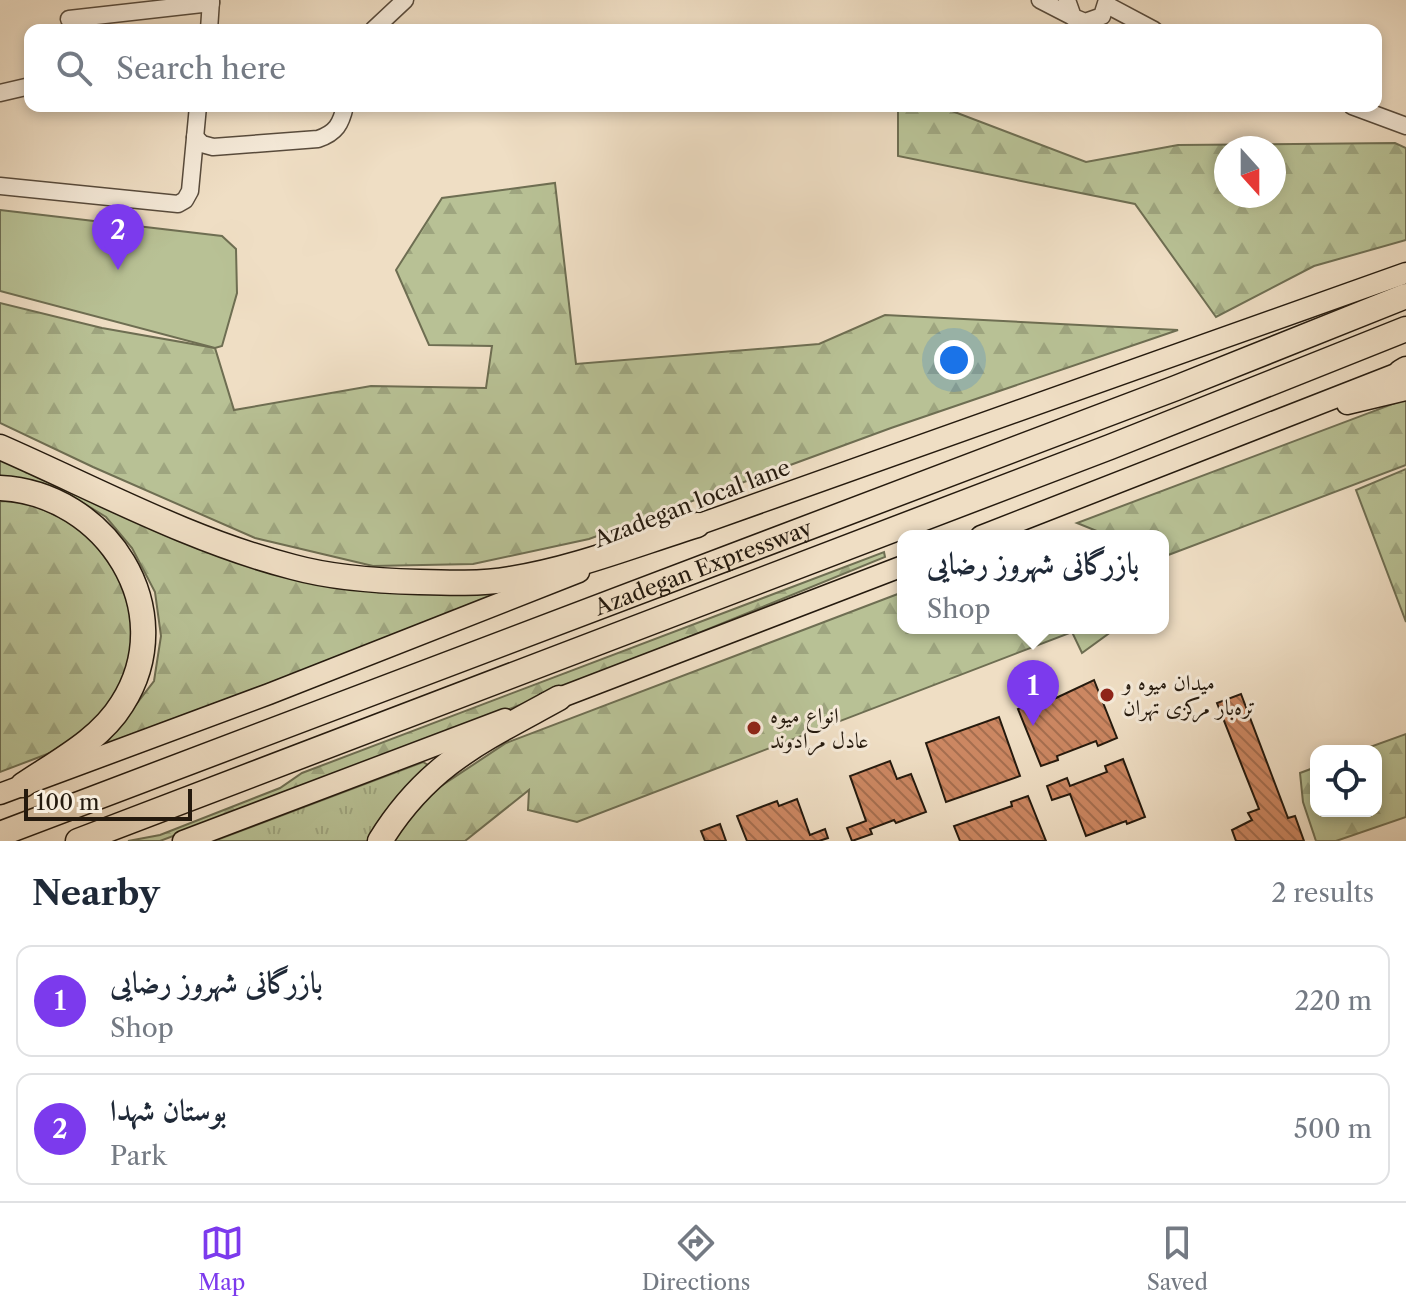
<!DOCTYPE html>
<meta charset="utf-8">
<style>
body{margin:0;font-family:"Libre Caslon Text",Amiri,serif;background:#f2f2f3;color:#1f2937}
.controls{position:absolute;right:24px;bottom:24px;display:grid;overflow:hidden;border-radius:16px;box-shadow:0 4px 12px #0003}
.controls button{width:72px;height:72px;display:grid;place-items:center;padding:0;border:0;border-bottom:2px solid #e0e1e3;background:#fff;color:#1f2937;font:40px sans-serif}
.compass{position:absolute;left:1214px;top:136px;width:72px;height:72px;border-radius:50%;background:#fff;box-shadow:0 4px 12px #0003;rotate:159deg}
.scale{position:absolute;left:24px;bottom:20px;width:168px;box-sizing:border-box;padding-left:8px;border:4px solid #251a0e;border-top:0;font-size:22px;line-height:28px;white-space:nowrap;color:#251a0e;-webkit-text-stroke:6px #f5ead9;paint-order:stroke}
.you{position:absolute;left:954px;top:360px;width:28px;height:28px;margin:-20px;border:6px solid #fff;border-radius:50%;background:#1a73e8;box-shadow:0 0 0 12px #1a73e833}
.badge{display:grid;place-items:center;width:52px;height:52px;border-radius:50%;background:#7c3aed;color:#fff;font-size:26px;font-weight:700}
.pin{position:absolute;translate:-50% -66px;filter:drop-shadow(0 2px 4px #0008)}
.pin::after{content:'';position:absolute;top:42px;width:28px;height:24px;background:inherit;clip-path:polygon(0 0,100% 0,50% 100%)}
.popup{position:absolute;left:897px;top:530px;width:272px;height:104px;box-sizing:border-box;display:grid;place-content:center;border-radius:16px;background:#fff;filter:drop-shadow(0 2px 6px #0005);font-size:26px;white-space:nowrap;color:#747a83}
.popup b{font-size:30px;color:#1f2937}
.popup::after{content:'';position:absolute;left:50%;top:100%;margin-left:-16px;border:16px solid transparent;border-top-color:#fff}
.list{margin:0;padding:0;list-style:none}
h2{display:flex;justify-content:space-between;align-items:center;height:104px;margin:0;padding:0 32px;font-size:34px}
h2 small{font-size:26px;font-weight:400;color:#747a83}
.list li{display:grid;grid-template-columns:52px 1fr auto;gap:24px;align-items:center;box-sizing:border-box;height:112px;margin:0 16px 16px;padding:0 16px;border:2px solid #e0e1e3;border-radius:16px}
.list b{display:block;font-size:30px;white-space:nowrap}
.list p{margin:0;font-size:26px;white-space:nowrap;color:#747a83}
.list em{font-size:26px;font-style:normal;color:#747a83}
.icon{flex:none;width:44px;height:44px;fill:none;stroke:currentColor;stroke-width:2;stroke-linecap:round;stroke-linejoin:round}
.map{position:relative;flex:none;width:1406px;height:841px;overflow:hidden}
.search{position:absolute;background:#fff;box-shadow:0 4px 12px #0003;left:24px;right:24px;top:24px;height:88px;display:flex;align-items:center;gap:20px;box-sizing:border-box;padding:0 28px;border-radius:16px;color:#747a83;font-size:30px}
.sheet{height:360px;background:#fff}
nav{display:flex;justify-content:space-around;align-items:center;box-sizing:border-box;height:112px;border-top:2px solid #e0e1e3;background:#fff;font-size:22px;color:#747a83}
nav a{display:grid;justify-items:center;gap:4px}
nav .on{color:#7c3aed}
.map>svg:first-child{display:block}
.grass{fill:url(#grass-tufts);stroke:#6e6e52;stroke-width:2}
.forest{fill:url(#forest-firs);stroke:#6e6e52;stroke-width:2;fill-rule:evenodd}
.park{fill:#b8c195;stroke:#6e6e52;stroke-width:2}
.building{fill:url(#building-back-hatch);stroke:#251a0e;stroke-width:2}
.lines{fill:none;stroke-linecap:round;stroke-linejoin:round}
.minor-casing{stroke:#584b3c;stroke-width:19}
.major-casing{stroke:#251a0e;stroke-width:23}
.highway-casing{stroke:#251a0e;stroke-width:27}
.minor{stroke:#f5ead9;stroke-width:16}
.major{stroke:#efdec4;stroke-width:20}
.highway{stroke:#efdec4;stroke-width:24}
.poi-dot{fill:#8f2418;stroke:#f5ead9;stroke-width:3}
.labels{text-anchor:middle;stroke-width:6;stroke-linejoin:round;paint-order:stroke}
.street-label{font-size:22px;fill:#251a0e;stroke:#f5ead9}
.poi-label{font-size:22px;fill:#251a0e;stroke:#f5ead9;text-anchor:start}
</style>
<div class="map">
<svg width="1406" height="841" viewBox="0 0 1406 841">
<defs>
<pattern id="grass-tufts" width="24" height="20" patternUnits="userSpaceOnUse" patternTransform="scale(2)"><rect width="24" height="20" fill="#b8c195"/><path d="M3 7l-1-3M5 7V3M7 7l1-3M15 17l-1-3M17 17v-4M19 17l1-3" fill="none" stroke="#9ea57f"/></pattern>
<pattern id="forest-firs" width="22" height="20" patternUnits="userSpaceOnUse" patternTransform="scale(2)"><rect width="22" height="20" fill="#b8c195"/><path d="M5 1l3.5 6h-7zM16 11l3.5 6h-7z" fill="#9ea57f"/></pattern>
<pattern id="building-back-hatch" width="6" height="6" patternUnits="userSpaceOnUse" patternTransform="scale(2)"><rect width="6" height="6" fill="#cc8762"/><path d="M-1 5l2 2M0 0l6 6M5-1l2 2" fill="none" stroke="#a56e4f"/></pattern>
</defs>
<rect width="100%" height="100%" fill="#efdec4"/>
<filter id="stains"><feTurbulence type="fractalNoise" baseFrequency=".0025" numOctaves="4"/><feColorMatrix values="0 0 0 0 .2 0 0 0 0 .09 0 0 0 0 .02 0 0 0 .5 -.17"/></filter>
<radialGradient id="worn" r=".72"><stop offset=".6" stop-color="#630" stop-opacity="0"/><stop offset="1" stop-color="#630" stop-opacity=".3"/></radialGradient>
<!-- grass -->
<path class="grass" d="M423 762 428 765 383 817 372 841H214Z"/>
<!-- forest -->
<g class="forest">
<path d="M898 106H939L1086 162 1178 145 1395 143 1406 148V240L1314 266 1216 317 1135 204 898 156ZM1226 148H1274V196H1226Z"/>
<path d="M555 183 576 364 819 344 885 315 1178 330 891 428 589 539 473 564 373 566 255 538 93 467 0 423V303L102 328 215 348 234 410 371 386 486 388 492 346 429 345 396 270 442 198Z"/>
<path d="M1406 399V465L1163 557V536H1109L1077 523Z"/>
<path d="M0 453 310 579 515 590 104 746 154 681 161 636 155 592 132 548 106 517 70 495 13 480H0Z"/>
<path d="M1406 469V622L1356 490Z"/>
<path d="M0 501 26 502 83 527 131 594 133 662 110 706 79 734 50 753 0 772Z"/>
<path d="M884 552 885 557 544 696 160 841H128L160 835 280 788 302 773Z"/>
<path d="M903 592V628H1098L1108 634 1082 653 1072 632 577 822 528 810 529 790 465 841H393L429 794 506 743Z"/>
<path d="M1406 734V817L1336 841H1316L1303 802 1300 773 1316 767V811H1376V751H1359Z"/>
</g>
<!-- park -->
<path class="park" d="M0 210 222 236 236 249 237 293 222 346 215 348 0 291Z"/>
<!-- building -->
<g class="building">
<path d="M1094 680 1117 738 1098 746 1096 741 1057 756 1058 760 1041 766 1018 709 1055 694 1056 698Z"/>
<path d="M1241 694 1288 818 1295 816 1304 841H1236L1232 830 1252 820 1248 813 1259 809 1217 703Z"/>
<path d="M999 717 1020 776 946 802 926 743Z"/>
<path d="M1123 759 1145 817 1127 824 1126 821 1086 836 1070 794 1052 800 1047 786 1067 778 1070 786 1107 772 1105 766Z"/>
<path d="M890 761 897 779 911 774 926 812 896 823 894 820 870 829 872 834 852 841 847 828 866 821 850 776Z"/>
<path d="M1028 796 1046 841H960L954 826 1012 806 1011 802Z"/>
<path d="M797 799 810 835 825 829 828 838 819 841H747L737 816 777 801 779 806Z"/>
<path d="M720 824 726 841H705L701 831Z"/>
</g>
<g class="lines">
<!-- minor casing -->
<g class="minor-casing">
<g id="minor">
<path d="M1040 0 1073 17"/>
<path d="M1067 0 1073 17 1085 22 1102 16 1107 0"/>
<path d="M1107 5 1154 30"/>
<path d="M69 19 211 3"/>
<path d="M209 30 211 0"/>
<path d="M373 30 405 0"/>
<path d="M0 93 30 86"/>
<path d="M1352 106 1406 126"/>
<path d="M195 137 202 144 213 147 318 139C336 133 341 124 345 106"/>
<path d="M0 186 178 204 185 200 190 191 198 106"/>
</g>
</g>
<!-- major casing -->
<g class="major-casing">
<g id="major">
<path d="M1347 404 1406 390"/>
<path d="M683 530 1406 273"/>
<path d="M981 536 1406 370"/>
<path d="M546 703 903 566"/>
<path d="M0 794 269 694 579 572"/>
<path d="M183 841 505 719"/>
</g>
</g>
<!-- highway casing -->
<g class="highway-casing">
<g id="highway">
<path d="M1401 372 1406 369"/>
<path d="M0 447C96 489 191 541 293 567 333 578 377 581 419 582 449 583 481 584 510 579 574 569 636 544 697 525"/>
<path d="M0 488C106 493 182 610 122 704 100 740 57 762 23 785"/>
<path id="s1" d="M0 834 1176 388 1406 296"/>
<path d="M78 841 1110 447 1406 329"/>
<path d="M380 841C428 763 483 740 559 698"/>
</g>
</g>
<!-- minor -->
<use href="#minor" class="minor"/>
<!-- major -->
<use href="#major" class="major"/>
<!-- highway -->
<use href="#highway" class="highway"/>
</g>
<!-- markers -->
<g class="poi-dot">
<circle cx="1107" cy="695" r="8"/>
<circle cx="754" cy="728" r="8"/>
</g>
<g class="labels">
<!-- street labels -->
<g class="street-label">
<text transform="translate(692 503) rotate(-21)" y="8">Azadegan local lane</text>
<text dy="8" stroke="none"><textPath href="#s1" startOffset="752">Azadegan Expressway</textPath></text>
</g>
<!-- poi labels -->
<g class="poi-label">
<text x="1123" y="690">میدان میوه و<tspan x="1123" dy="25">تره‌بار مرکزی تهران</tspan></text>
<text x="770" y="723">انواع میوه<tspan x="770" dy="25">عادل مرادوند</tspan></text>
</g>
</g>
<rect width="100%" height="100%" filter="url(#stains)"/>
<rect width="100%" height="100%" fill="url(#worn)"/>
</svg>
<div class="controls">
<button><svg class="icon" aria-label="locate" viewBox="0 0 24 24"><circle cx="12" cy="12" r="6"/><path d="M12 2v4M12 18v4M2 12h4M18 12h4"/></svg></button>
</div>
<svg class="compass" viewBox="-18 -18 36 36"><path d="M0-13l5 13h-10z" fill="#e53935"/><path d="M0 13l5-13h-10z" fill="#747a83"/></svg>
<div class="scale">100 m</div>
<div class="you"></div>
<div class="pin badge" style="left:1033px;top:726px">1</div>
<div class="popup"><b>بازرگانی شهروز رضایی</b>Shop</div>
<div class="pin badge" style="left:118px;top:270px">2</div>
<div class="search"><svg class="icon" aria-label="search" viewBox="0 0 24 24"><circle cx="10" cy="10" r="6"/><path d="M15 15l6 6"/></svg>Search here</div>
</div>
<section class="sheet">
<h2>Nearby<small>2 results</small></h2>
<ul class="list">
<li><span class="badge">1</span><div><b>بازرگانی شهروز رضایی</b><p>Shop</p></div><em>220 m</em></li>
<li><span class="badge">2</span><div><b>بوستان شهدا</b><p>Park</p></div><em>500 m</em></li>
</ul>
</section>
<nav>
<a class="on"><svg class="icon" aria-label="map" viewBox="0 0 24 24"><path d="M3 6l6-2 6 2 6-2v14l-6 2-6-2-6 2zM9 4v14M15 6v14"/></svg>Map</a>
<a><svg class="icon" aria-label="directions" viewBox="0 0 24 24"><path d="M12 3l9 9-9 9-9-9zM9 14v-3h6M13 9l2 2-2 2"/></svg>Directions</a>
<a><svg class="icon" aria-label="saved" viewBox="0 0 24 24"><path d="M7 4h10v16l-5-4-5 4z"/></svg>Saved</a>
</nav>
